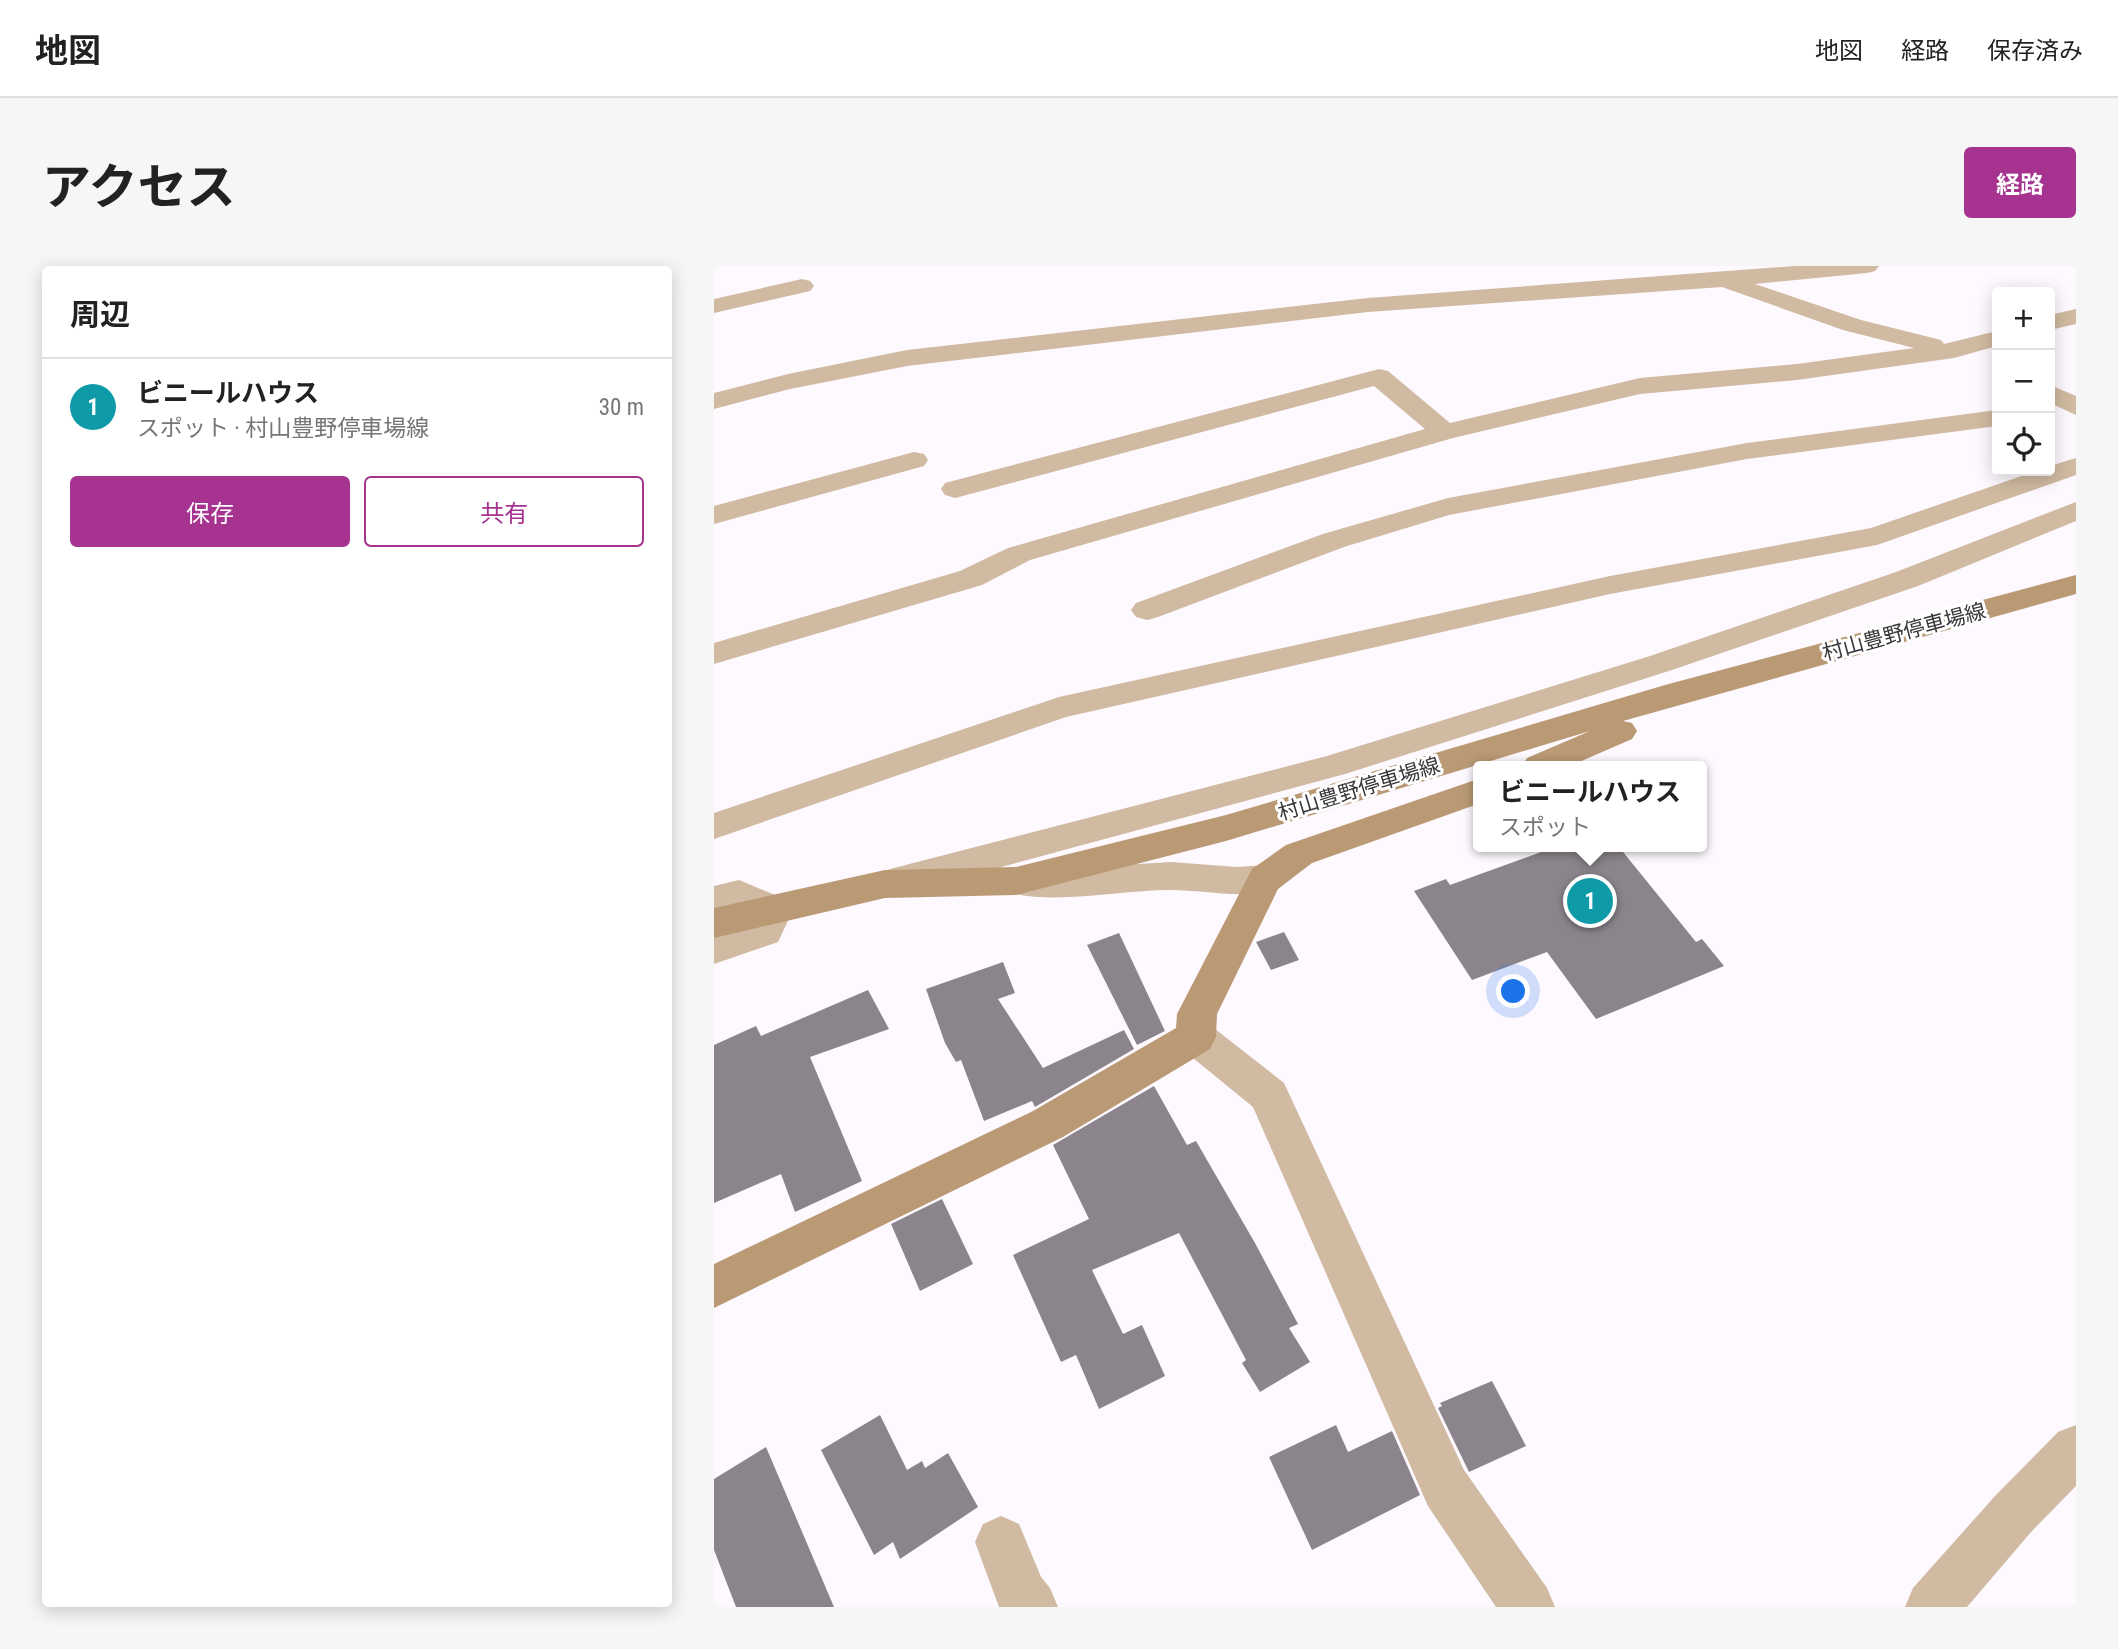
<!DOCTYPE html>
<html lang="ja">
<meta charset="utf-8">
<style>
body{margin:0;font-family:"Roboto Condensed","Noto Sans JP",sans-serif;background:#f6f6f6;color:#222}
.controls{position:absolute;right:21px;top:21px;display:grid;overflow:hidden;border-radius:7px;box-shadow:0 4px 18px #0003}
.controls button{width:63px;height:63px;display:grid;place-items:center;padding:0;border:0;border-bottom:2px solid #e0e0e0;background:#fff;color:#222;font:35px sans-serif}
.you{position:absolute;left:800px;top:726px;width:24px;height:24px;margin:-18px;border:5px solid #fff;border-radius:50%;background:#1a73e8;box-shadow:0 0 0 10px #1a73e833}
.badge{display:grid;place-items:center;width:46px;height:46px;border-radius:50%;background:#a5338f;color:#fff;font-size:23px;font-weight:700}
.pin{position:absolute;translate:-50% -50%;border:4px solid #fff;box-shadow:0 2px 7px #0006}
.popup{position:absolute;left:759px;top:495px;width:234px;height:91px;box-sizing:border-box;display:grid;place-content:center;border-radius:7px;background:#fff;filter:drop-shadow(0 2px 5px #0005);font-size:23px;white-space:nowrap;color:#767676}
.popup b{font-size:26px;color:#222}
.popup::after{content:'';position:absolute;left:50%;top:100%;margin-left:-14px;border:14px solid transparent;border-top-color:#fff}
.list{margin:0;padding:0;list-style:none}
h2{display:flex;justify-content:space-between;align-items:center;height:91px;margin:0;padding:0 28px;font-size:30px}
h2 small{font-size:23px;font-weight:400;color:#767676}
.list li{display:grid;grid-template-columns:46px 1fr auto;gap:21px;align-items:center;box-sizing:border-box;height:98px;padding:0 28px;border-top:2px solid #e0e0e0}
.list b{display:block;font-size:26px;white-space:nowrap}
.list p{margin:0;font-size:23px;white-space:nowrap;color:#767676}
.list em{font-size:23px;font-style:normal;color:#767676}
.actions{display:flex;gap:14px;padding:21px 28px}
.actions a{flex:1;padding:16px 0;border:2px solid #a5338f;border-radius:7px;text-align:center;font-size:24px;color:#a5338f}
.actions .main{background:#a5338f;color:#fff}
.icon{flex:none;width:38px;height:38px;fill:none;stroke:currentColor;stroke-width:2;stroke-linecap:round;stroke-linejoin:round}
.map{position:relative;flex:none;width:1362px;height:1341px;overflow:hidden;border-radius:7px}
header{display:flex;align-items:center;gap:42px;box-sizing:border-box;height:98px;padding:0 35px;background:#fff;border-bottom:2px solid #e0e0e0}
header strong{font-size:33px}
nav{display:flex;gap:38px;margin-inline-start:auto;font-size:24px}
.intro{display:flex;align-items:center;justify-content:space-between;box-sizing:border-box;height:168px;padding:0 42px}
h1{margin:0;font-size:49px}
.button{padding:18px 32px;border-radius:7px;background:#a5338f;color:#fff;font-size:24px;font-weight:700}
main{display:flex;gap:42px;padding:0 42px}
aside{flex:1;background:#fff;border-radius:7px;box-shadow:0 4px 18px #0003}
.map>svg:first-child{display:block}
.building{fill:#8b848c}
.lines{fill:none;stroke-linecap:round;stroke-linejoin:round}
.street{fill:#d0baa1;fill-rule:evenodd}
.secondary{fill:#ba9a75;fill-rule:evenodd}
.labels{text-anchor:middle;stroke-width:6;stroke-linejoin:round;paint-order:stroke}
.street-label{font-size:21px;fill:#393639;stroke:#fff}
</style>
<header>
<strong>地図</strong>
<nav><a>地図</a><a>経路</a><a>保存済み</a></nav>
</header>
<div class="intro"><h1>アクセス</h1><a class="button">経路</a></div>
<main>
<aside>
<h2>周辺<small></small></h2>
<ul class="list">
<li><span class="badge" style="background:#0f9aa8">1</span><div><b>ビニールハウス</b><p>スポット · 村山豊野停車場線</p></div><em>30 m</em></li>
</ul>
<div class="actions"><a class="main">保存</a><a>共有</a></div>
</aside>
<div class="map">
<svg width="1362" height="1341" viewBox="0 0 1362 1341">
<rect width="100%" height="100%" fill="#fef8ff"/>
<!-- building -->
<g class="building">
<path d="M841 581H905L982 676 988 673 1010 700 882 753 833 686 758 714 700 625 732 613 736 619Z"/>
<path d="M570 666 585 694 557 704 542 676Z"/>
<path d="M405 667 451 765 423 779 373 679Z"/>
<path d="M289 696 301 727 284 733 329 802 410 764 420 783 321 841 318 835 270 855 247 794 242 796 231 777 212 723Z"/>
<path d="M154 724 175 763 96 791 148 915 81 946 67 908 0 937V779L42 760 47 770Z"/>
<path d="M440 820 473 879 482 875 541 977 584 1058 575 1062 596 1096 546 1126 528 1097 532 1094 465 967 378 1004 409 1068 428 1059 451 1110 385 1143 362 1089 347 1096 299 989 375 953 339 879Z"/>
<path d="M228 933 259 998 206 1025 177 958Z"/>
<path d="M778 1115 812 1180 755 1206 724 1142 728 1140 726 1137Z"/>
<path d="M166 1149 193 1204 208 1195 211 1202 234 1187 264 1241 186 1293 179 1276 160 1289 107 1184Z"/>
<path d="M622 1159 634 1186 678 1165 706 1229 598 1284 555 1191Z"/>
<path d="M52 1181 120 1341H22L0 1284V1213Z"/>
</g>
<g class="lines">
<!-- street -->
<g class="street">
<path d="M1080 0H1165L1161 5 1153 7 1041 18 1147 54 1227 74 1230 78 1283 65V80L1240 92 1083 114 926 128 739 172 316 294 268 319 0 398V377L246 305 294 282 711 163 660 120 241 232 231 229 227 223 231 217 665 103 674 105 736 157 926 112 1083 98 1200 82 1129 64 1008 21 654 46 193 100 76 123 0 143V127L74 108 193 84 654 32Z"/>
<path d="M88 13 96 15 100 20 96 25 0 47V33Z"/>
<path d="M1362 43V58L1336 64V49Z"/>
<path d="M1336 119 1362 130V149L1336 137Z"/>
<path d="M1283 144V160L1033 193 735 249 630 281 444 351 433 354 422 351 417 344 422 337 609 268 734 232 1033 177Z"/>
<path d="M200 186 210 188 214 194 210 200 0 258V240Z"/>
<path d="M1362 192V209L1163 279 896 328 352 451 0 573V547L345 431 896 310 1157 262 1322 205H1336V200Z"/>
<path d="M1362 236V255L1204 320 958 404 631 508 180 630 167 626 161 616 167 606 180 602 613 490 936 390 1182 306Z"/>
<path d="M457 596 523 601 551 599 564 603 570 613 564 623C528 634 493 624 456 624 404 624 339 640 289 625L283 615 289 605 302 601 361 602Z"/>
<path d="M25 614 73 634 79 644 64 676 0 698V668L35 656 38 650 22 643 0 648V620Z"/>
<path d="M482 754 496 759 570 817 750 1204 833 1322 841 1341H782L714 1240 539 841 468 783 462 771 468 759Z"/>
<path d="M1362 1159V1220L1317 1266 1253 1341H1191L1199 1322 1281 1230 1344 1166Z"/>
<path d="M287 1250 305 1258 327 1311 336 1322 344 1341H285L261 1276 269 1258Z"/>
</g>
<!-- secondary -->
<g class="secondary">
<path d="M1362 309V328L909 455 918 457 923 465 918 473 856 500H808L813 492 876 465 512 575 302 629 171 632 0 672V642L171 604 302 601 512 549 951 419Z"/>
<path d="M764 513V538L598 597 564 623 503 748 502 771 496 783 349 871 0 1042V998L319 845 462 762 463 748 538 603 572 579Z"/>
</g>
</g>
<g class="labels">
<!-- street labels -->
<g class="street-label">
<text transform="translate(1190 366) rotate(-15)" y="7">村山豊野停車場線</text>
<text transform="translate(645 523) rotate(-17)" y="7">村山豊野停車場線</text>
</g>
</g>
</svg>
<div class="controls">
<button>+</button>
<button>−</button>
<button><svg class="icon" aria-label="locate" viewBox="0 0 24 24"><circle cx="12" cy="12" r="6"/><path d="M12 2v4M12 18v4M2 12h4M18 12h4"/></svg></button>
</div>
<div class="you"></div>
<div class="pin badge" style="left:876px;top:635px;background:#0f9aa8">1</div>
<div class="popup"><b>ビニールハウス</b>スポット</div>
</div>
</main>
